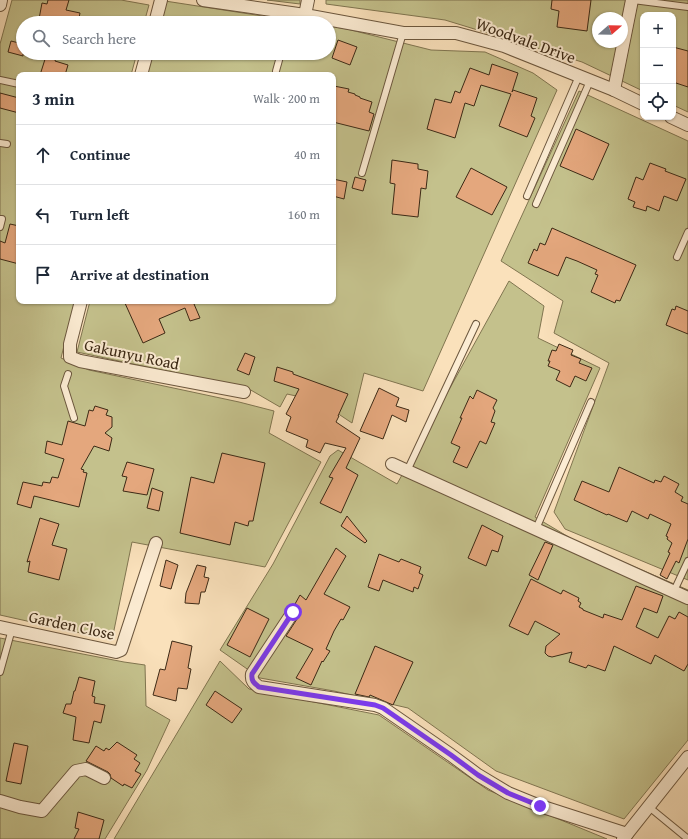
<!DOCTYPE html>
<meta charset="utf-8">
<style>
body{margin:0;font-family:"Gentium Book Plus",serif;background:#f6f6f7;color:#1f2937}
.controls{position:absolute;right:12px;top:12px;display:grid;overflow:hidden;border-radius:8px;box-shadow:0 1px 3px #0004}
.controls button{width:36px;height:36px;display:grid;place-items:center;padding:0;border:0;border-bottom:1px solid #e0e1e3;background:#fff;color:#1f2937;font:20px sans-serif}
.compass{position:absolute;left:592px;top:12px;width:36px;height:36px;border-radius:50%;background:#fff;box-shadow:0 1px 3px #0004;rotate:70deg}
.stop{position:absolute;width:12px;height:12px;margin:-9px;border:3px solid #7c3aed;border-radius:50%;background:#fff}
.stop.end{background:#7c3aed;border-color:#fff;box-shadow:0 1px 4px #0008}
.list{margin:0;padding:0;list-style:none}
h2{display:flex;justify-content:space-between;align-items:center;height:52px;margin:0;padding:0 16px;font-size:17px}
h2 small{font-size:13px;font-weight:400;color:#747a83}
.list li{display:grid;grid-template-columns:26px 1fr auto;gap:12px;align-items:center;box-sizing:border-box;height:60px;padding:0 16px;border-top:1px solid #e0e1e3}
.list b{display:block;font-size:15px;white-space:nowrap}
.list em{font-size:13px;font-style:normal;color:#747a83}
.icon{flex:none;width:22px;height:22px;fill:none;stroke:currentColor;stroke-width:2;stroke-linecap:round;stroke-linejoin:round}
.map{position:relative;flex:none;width:688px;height:839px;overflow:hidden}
.search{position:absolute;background:#fff;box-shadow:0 1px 3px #0004;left:16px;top:16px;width:320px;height:44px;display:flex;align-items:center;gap:10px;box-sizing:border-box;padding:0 14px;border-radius:22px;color:#747a83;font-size:15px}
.panel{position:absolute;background:#fff;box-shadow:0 1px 3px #0004;left:16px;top:72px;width:320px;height:232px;border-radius:8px}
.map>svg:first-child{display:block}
.green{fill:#c4c18c;stroke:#807550;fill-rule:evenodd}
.building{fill:#e4a77d;stroke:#3c2915}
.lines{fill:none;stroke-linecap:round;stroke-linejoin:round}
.lane-casing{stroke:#6c573e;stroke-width:8}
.street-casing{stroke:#6c573e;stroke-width:14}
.lane{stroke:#fcecd3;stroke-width:6}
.street{stroke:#fcecd3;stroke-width:12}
.route{stroke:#7c3aed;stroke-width:5}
.labels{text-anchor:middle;stroke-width:4;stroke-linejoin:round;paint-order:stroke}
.street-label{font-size:16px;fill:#3c2915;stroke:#fcecd3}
</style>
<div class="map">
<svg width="688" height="839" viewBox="0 0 688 839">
<rect width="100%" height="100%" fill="#fae1bb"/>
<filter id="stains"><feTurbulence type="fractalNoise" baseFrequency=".005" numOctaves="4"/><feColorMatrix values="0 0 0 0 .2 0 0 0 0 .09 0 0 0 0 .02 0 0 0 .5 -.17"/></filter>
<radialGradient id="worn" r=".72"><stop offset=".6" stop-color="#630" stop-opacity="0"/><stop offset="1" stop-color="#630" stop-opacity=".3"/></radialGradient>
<!-- green -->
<g class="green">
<path d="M12 0H121L149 5 144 23H23V53H137L131 75H19V301H75L61 358 89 370 239 402 274 411 269 433 321 462 265 567 132 542 112 640 0 615V44Z"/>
<path d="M267 0H300V4Z"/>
<path d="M326 0H688V112L673 105V15H643V91L582 62 445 20 326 4ZM598 18H622V42H598Z"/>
<path d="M165 1 308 23H160Z"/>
<path d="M329 26 347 29 431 50 485 52 533 73 557 90 423 391 364 373 352 423 319 401 287 394 280 407 249 389 77 352 90 301H333V75H147L152 53H329Z"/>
<path d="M579 91 688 141V580L565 529 554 512 609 363 554 333 563 301 501 261Z"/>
<path d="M509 281 544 306 538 338 600 368 535 517 577 542 688 590V740L624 819 496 771 408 708 334 691 260 678 220 650 273 564 330 456 338 450 397 484Z"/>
<path d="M0 638 124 662 145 665 146 706 170 720 147 770 105 839H0Z"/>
<path d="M220 661 249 689 379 715 488 790 607 839H114Z"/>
</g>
<!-- building -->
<g class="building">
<path d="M48 0H69L66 10 80 13 78 23H59L39 19 42 3 47 4Z"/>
<path d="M552 0H591L587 31 557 27 559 11 551 9Z"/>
<path d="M338 40 357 47 350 65 332 58Z"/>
<path d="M11 41 23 44V56L8 52Z"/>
<path d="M673 47 688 51V87L673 82Z"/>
<path d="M47 53H57L55 61 68 65 65 75H40Z"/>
<path d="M492 64 518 73 512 92 513 90 537 98 531 116 535 118 527 137 499 126 511 94 481 85 474 106 465 103 455 138 427 129 435 99 451 103 455 91 460 93 470 68 489 75Z"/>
<path d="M334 86 349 89 348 92 355 94V95L360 97V98L372 102 369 112 374 114 369 131 333 122V91Z"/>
<path d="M0 93 19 98V113L0 108Z"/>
<path d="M576 129 609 144 593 180 560 166Z"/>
<path d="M392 160 418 164V169L428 171 426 189 421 188 418 217 392 214 395 184 390 183Z"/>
<path d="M650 163 666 169 665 171 686 179 677 201 664 196 659 211 647 206 646 211 633 207 635 202 628 199 636 177 643 180Z"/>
<path d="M471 168 507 187 492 215 456 197Z"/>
<path d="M355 177 366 180 363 191 352 188Z"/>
<path d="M333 179 347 182 344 199 333 196Z"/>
<path d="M10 224 19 226V264L0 259V241L5 243Z"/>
<path d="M552 228 636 265 620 301 616 300 615 303 591 292 598 275 595 274 597 270 577 261 566 257 558 276 528 263 534 249 537 251 540 243 545 245Z"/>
<path d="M124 301H200L194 304 200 318 190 321 185 308 159 319 165 333 143 343Z"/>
<path d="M676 306 688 311V334L666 325 672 309 675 310Z"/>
<path d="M559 344 573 350 571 355 581 359 579 363 592 368 586 381 575 376 570 387 556 380 560 371 548 366 550 361H548L552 350 556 351Z"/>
<path d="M245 353 255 357 249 375 237 370Z"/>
<path d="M277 367 293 372V374L348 394 338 416H339L336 422 360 438 346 468 358 475 341 513 320 503 333 478 329 477 346 448 325 443 320 453 306 447 308 440 286 431 291 417 286 414 299 389 274 381Z"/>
<path d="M379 388 399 398 396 406 409 410 406 422 392 415 383 439 360 431Z"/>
<path d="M477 390 497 400 493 408 495 411 491 422 495 423 486 444 480 441 467 468 453 462 460 447 451 443 462 418H460L470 396 473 399Z"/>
<path d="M95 406 108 410 106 415 112 417V427L105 433 112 438 109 451 94 446 81 469 84 470 83 472 87 473 79 507 34 496 31 508 17 504 23 482 42 486 43 482 50 483 52 477 58 478 64 459 45 453 47 441 62 445 68 421 85 426 89 410 93 411Z"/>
<path d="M222 453 265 463 253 521H249L248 526 235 522 230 545 180 533 191 477 214 483Z"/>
<path d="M127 462 154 469 147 495 123 491 127 477 122 476Z"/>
<path d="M619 467 654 483 655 480 661 482 664 476 679 484 675 492 683 497 681 501 688 504V539L679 563 676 561 667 579 660 575 670 553 668 552 672 543 667 539 668 537 666 536 671 524 650 514 648 519 632 511 627 522 608 514 607 515 574 500 582 481 609 492Z"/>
<path d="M152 488 163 492 159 511 147 508Z"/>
<path d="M347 516 367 541 365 543 341 526Z"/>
<path d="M40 518 59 524 52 545 67 549 59 580 28 572 30 561 27 562Z"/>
<path d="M482 525 503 536 498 552 492 550 486 566 468 558Z"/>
<path d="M545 542 553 545 538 580 529 575Z"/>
<path d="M336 548 346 556 324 594 350 607 343 620 341 619 334 631 326 649 330 651 323 662 322 661 311 685 296 678 313 649 286 636 299 616 300 608 295 604 300 595 306 600Z"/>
<path d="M379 554 399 562 401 559 421 567 419 573 423 575 418 589 414 587 413 592 383 580 379 591 368 587Z"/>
<path d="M166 560 178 565 171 589 160 586Z"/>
<path d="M197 565 206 567 204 577 209 578 205 592H201L199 604 185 603 186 593Z"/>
<path d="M531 579 561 594 563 590 579 598 578 601 581 603 579 607 583 609V610L603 618 604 614 622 620 636 586 663 596 657 613 644 608 636 627 658 638 669 616 675 619 679 612 688 617V664L684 671 655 655 651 664 614 646 605 671 588 665 586 668 569 662 572 652 552 657 548 656 545 653 546 646 560 634 535 621 528 635 509 626Z"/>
<path d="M247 608 269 619 250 657 227 645Z"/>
<path d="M172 641 192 646 188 668 191 669 187 689 178 688 176 701 153 695 160 669 165 670Z"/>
<path d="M375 646 413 662 393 705 370 695 369 697 355 694Z"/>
<path d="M79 677 95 681 92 696 95 697 94 703 105 705 101 723 94 721 89 743 73 740 76 717 63 713 66 704H71L74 691H75Z"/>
<path d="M215 691 242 709 232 723 206 705Z"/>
<path d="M117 742 137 755 134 759 140 763 135 771 141 774 132 788 124 784 123 786 111 778 110 774 108 772 86 761 96 746 104 751 106 748 109 750Z"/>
<path d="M14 743 28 746 21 784 6 781Z"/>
<path d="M78 812 104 820 99 839H74L79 829 75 828Z"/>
</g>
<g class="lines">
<!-- lane casing -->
<g class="lane-casing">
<g id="lane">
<path d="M633 0 688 7"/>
<path d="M276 71 281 53"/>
<path d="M0 80 19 84"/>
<path d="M0 143 7 144"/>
<path d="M362 173 403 33"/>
<path d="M527 196 579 76"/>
<path d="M536 204 590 81"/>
<path d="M0 219H2L0 227"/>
<path d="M677 257 688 232"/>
<path d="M68 374 64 386 74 418"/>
<path d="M407 471 476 324"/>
<path d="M536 529 591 402"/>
<path d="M674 591 688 561"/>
<path d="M0 672 12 629"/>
<path d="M649 807 688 839"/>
</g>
</g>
<!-- street casing -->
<g class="street-casing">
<g id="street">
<path d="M203 0 305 15 403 33H456L504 46 614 90 643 104"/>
<path d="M0 5 1 0"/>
<path d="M305 15 308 0"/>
<path d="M155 23 161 0"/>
<path d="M141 75 147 53"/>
<path d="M614 90 632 0"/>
<path d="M671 117 688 125"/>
<path d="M81 301 70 344V357L80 361 244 392"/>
<path d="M392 464 688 598"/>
<path d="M293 612 252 674C251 681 254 683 259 687L375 705 383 708 451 755 478 775 508 793 540 806 627 834"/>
<path d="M0 627 116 652 121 650 156 543"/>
<path d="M0 801 20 807 42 811 76 771 86 769 104 778"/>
<path d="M623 839 688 757"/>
</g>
</g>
<!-- lane -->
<use href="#lane" class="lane"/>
<!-- street -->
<use href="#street" class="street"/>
</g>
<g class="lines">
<!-- route -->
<path class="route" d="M293 612 252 674C251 681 254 683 259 687L375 705 383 708 451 755 478 775 508 793 540 806"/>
</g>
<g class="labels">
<!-- street labels -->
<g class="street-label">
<text transform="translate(526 40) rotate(20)" y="6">Woodvale Drive</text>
<text transform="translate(132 354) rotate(12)" y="6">Gakunyu Road</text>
<text transform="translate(72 625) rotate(12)" y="6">Garden Close</text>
</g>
</g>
<rect width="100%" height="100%" filter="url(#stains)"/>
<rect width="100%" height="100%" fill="url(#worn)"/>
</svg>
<div class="controls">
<button>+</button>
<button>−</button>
<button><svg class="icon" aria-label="locate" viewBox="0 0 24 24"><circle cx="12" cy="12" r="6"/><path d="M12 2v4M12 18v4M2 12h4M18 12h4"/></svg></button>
</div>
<svg class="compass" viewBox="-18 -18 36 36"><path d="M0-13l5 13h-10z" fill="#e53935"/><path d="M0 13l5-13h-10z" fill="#747a83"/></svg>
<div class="stop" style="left:293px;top:612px"></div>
<div class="stop end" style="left:540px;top:806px"></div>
<div class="search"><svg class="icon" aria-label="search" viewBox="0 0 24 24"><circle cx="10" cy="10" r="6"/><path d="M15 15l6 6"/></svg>Search here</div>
<section class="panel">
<h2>3 min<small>Walk · 200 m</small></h2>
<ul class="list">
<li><svg class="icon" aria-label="ahead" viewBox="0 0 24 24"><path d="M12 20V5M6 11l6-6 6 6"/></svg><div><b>Continue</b></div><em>40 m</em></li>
<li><svg class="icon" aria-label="left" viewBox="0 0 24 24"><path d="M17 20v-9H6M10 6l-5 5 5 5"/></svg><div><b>Turn left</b></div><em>160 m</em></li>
<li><svg class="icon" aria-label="arrive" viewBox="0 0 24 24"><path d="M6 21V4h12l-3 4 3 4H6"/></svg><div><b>Arrive at destination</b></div></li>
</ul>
</section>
</div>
